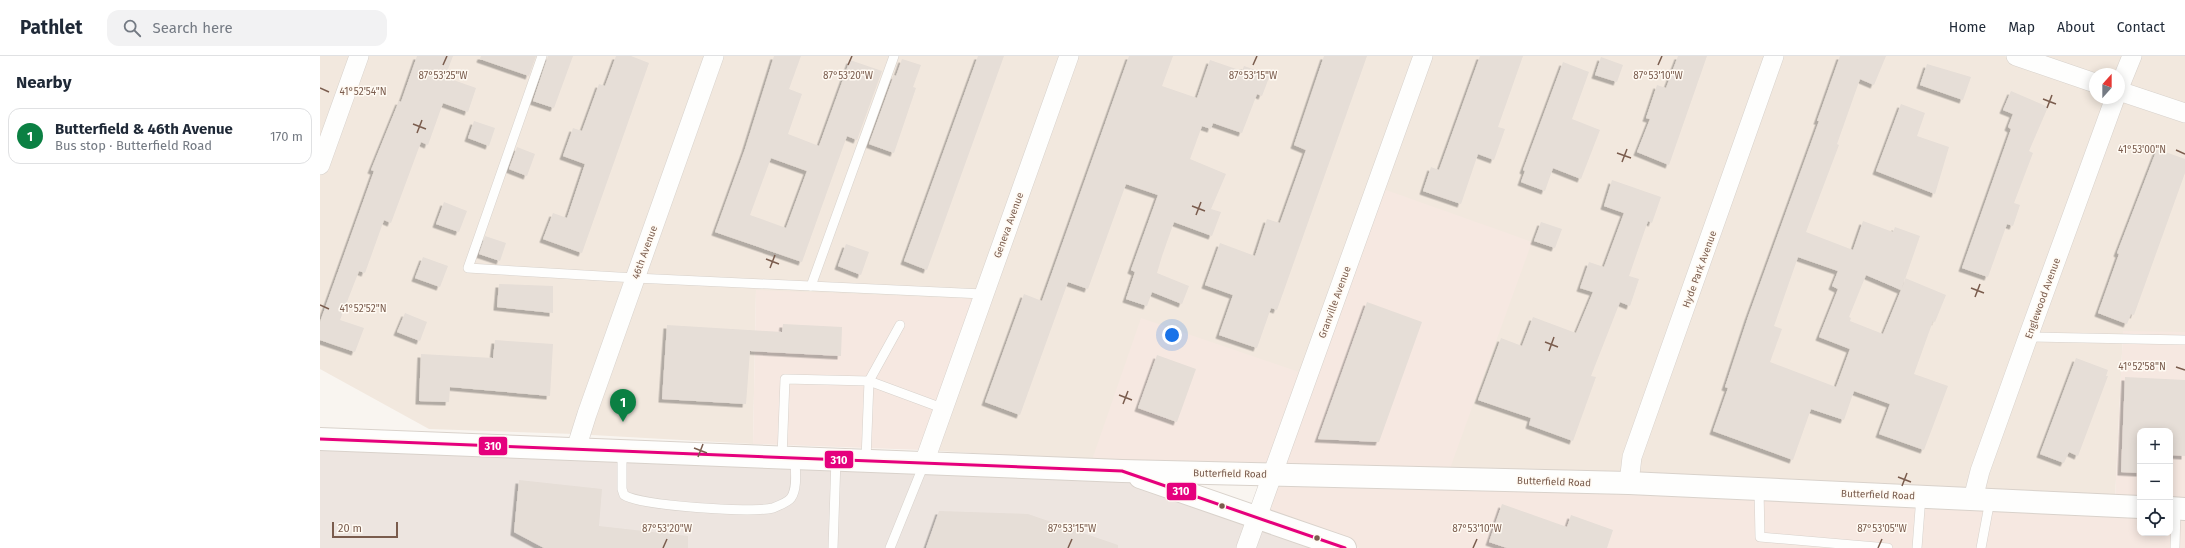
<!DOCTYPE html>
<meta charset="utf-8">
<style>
body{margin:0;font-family:"Fira Sans",sans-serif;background:#f2f2f3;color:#1f2937}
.controls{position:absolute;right:12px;bottom:12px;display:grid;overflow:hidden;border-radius:8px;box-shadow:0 2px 10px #0003}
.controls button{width:36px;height:36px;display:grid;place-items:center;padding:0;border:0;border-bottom:1px solid #e0e1e3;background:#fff;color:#1f2937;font:20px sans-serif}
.compass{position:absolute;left:1769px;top:12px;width:36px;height:36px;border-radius:50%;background:#fff;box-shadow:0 2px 10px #0003;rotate:21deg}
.scale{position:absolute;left:12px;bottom:10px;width:66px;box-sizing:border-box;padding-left:4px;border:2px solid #7a5c4d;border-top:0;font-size:11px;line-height:14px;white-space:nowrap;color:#7a5c4d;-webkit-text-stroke:3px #fffaf3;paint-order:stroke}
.you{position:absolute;left:852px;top:279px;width:14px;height:14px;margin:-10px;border:3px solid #fff;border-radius:50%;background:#1a73e8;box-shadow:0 0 0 6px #1a73e833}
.badge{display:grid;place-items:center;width:26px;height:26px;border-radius:50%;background:#0b8043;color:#fff;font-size:13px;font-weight:700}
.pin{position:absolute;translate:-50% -33px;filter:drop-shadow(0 1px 2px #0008)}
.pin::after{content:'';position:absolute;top:21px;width:14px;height:12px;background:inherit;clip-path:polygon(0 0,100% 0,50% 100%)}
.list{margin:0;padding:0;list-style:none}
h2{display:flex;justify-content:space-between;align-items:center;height:52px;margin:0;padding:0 16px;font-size:17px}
h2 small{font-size:13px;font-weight:400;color:#747a83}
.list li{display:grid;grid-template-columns:26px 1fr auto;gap:12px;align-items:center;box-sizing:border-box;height:56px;margin:0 8px 8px;padding:0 8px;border:1px solid #e0e1e3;border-radius:12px}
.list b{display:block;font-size:15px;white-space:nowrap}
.list p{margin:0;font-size:13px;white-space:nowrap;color:#747a83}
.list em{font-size:13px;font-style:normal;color:#747a83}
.icon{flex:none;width:22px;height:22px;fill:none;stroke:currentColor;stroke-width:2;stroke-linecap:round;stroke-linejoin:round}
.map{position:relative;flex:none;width:1865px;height:492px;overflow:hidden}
header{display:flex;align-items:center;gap:24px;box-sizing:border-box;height:56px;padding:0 20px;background:#fff;border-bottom:1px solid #e0e1e3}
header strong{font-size:19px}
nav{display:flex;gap:22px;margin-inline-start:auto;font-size:14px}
.search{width:280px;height:36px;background:#f2f2f3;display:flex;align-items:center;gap:10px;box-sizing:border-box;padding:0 14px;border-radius:12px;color:#747a83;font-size:15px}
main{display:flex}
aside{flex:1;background:#fff}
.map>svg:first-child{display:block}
.residential{fill:#f2e8de}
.commercial{fill:#f6e8e1}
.industrial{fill:#ede5e0}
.building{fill:#e6ded7;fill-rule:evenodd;filter:url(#shadow)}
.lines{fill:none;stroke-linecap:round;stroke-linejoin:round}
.lane-casing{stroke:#d7d1cb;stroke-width:10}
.street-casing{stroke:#d7d1cb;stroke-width:20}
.secondary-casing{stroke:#d9d2cb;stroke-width:24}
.lane{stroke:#fefefd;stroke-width:9}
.street{stroke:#fefefd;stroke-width:19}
.secondary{stroke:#fefefd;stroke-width:22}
.bus-1-casing{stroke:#fffaf3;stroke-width:6}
.bus-1{stroke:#e5007d;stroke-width:3}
.ticks{fill:none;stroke:#7a5c4d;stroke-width:1.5}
.bus-dot{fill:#7a5c4d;stroke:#fffaf3;stroke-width:1.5}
.labels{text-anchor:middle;stroke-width:3;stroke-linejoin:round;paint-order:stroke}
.street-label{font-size:10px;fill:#7a5c4d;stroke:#fffaf3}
.ticks-label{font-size:10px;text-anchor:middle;fill:#7a5c4d;stroke:#fffaf3;stroke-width:3;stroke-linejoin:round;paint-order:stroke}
.line-badge{stroke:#fffaf3;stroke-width:1.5}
.badge-label{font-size:11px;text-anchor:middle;font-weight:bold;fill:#fff}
</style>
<header>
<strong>Pathlet</strong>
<div class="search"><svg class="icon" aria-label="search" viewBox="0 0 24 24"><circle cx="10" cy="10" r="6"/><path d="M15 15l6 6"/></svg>Search here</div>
<nav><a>Home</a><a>Map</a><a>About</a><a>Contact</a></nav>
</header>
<main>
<aside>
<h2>Nearby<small></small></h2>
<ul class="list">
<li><span class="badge">1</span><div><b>Butterfield &amp; 46th Avenue</b><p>Bus stop · Butterfield Road</p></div><em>170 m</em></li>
</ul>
</aside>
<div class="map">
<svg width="1865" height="492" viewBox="0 0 1865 492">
<defs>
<filter id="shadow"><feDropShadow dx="-3.5" dy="3.5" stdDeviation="0" flood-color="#0004"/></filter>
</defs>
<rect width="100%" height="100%" fill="#f9f5f0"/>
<!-- residential -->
<g class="residential">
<path d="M0 0H1685L1775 30V42H1799L1865 61V276H1803L1795 444 1128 418 985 318 772 404 602 394 436 234 433 388 254 378 109 373 0 313Z"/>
<path d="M1710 0H1865V52L1799 30V18H1775Z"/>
</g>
<!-- commercial -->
<g class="commercial">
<path d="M1052 129 1212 186 1128 418 772 404 821 262 985 318Z"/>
<path d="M436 234 656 243 602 394 433 388Z"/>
<path d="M1803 275 1865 276V448L1850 447V375H1820V446L1795 444Z"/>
<path d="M956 421 1820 455V477H1850V457H1865V492H1039L943 459Z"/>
</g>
<!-- industrial -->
<path class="industrial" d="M0 386 801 418 1015 492H0Z"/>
<!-- building -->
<g class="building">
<path d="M97 0H133L125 21 156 32 148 56 123 47 108 89 101 86 71 167 64 164 45 217 39 215 20 264 44 272 35 296 0 284V266L54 115 51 114 79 45 81 46Z"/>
<path d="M161 0H216L209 20 160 3Z"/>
<path d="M228 0H253L234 52 213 45Z"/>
<path d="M296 0H311L329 7 262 197 223 183 233 157 247 162 265 108 243 100 253 72 262 75 279 28 285 30Z"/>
<path d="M454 0H481L469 33 482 38 468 78 499 90 530 4 562 15 537 84 527 80 482 206 395 176 425 93ZM451 102 487 115 466 172 430 159Z"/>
<path d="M658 0H684L607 214 584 205Z"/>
<path d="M809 0H853L842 30 877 42 890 4 922 15 924 10 950 19 942 40 937 38 922 77 893 67 891 73 882 70 870 103 906 118 891 153 901 156 892 180 854 166 842 200 837 217 869 230 862 248 832 236 827 250 806 243 815 216 811 214 838 139 806 128 768 233 748 226 700 359 665 346 704 238 722 245Z"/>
<path d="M1004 0H1047L957 254 951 252 937 292 899 279 913 239 885 229 900 187 935 200 947 163 960 167 986 94 974 89Z"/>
<path d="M1160 0H1203L1178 71 1185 73 1174 104 1158 98 1141 148 1103 135 1111 111 1119 114Z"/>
<path d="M1358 0H1387L1349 109 1317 96 1330 63 1326 62 1337 29 1346 32Z"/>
<path d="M1520 0H1566L1554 29 1540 23 1517 88 1519 89 1486 176 1533 194 1543 165 1573 176 1575 171 1600 180 1582 232 1585 222 1626 239 1615 266 1613 265 1594 318 1628 330 1604 394 1559 378 1570 348 1534 335 1524 364 1491 353 1473 404 1393 375 1408 332 1405 331 1428 261 1499 65H1497ZM1478 201 1518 215 1512 230 1518 233 1499 281 1530 293 1516 331 1450 306 1462 273 1454 270ZM1546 219 1581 234 1563 278 1530 265 1531 262 1529 261Z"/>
<path d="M1281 1 1303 9 1297 26 1275 19Z"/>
<path d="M582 3 601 9 593 31 596 32 574 97 549 88 574 19 576 20Z"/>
<path d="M1243 6 1269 16 1252 63 1280 74 1261 123 1233 112 1225 135 1201 126 1205 115 1203 114Z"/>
<path d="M1607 8 1651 21 1643 44 1600 29Z"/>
<path d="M1691 35 1728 51 1709 95 1713 97 1694 147 1700 149 1693 170 1687 168 1668 221 1642 212 1691 73 1688 71 1693 58 1683 54Z"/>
<path d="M1581 48 1605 57 1597 80 1629 91 1615 138 1556 115Z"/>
<path d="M154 65 175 72 169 90 148 82Z"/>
<path d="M197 91 215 98 207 120 189 113Z"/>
<path d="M1837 93 1865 103V117L1814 259 1811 258 1807 268 1778 257 1799 198 1797 197Z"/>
<path d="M1292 124 1341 141 1332 167 1328 165 1309 220 1319 223 1310 250 1300 246 1271 320 1276 321 1253 385 1209 369 1211 362 1158 344 1181 282 1202 290 1213 261 1256 277 1273 236 1260 232 1269 206 1284 211 1304 157 1284 150Z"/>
<path d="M124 146 147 155 139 176 116 168Z"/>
<path d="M1221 166 1242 173 1235 192 1214 185Z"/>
<path d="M165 180 186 187 180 205 159 198Z"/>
<path d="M526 188 549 196 541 219 518 210Z"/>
<path d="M103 201 128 210 120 231 95 222Z"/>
<path d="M179 228 233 230V257L177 251Z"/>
<path d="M1047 246 1102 266 1059 386 998 383Z"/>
<path d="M85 257 107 266 100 285 77 276Z"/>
<path d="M463 268 522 271 521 300 430 295 426 348 342 343 347 269 462 276Z"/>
<path d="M175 284 233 288 230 340 130 331 129 346 99 345 101 298 173 302Z"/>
<path d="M837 299 876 313 857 366 818 352Z"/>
<path d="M1756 302 1788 314 1786 320H1788L1758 400 1749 396 1744 407 1720 398Z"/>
<path d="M1805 321 1865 324V400L1850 399V375H1820V417L1801 416Z"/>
<path d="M199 424 282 433 279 470 368 480V492H224L194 476Z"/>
<path d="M1182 448 1247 471 1251 459 1293 474 1287 492H1187L1169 486Z"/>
<path d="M619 455 708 458 798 489V492H606Z"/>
</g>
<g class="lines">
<!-- lane casing -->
<g class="lane-casing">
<g id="lane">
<path d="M222 0 148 212 315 222 663 238"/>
<path d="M491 230 574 0"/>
<path d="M1708 281 1865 284"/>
<path d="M302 395V433L304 439C321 450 431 457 453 452 458 450 468 446 471 442 478 432 475 413 475 402"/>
<path d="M462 401 465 323 549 325 622 352"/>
<path d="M546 404 549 325 580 269"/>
<path d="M1439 433 1440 481 1568 492"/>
<path d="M513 492 516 403"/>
<path d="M570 492 604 408"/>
<path d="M1597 492 1601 440"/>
<path d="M1661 492 1670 444"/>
<path d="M1855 492 1856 452"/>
</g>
</g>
<!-- street casing -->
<g class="street-casing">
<g id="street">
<path d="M1696 0 1775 27"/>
<path d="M1799 32 1812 0"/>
<path d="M1799 35 1865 57"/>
<path d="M0 109 39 0"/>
<path d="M256 393 267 358 394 0"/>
<path d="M604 407 749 0"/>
<path d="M1309 427 1312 401 1454 0"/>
<path d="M1653 443 1660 415 1708 281 1795 42"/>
<path d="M926 492 1103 0"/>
</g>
</g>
<!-- secondary casing -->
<g class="secondary-casing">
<g id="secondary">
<path d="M0 383 802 415 1309 427 1820 451"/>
<path d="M820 421 1025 492"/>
<path d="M1850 452 1865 453"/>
</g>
</g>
<!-- lane -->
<use href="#lane" class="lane"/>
<!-- street -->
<use href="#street" class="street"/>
<!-- secondary -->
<use href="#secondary" class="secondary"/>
<!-- bus-1 casing -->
<g class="bus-1-casing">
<path id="bus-1" d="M0 383 802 415 1025 492"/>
</g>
<!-- bus-1 -->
<use href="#bus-1" class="bus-1"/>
</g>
<!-- ticks -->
<path class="ticks" d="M123 9 127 0M528 9 532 0M933 9 937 0M1338 9 1342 0M0 32 9 36M1723 43 1736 48M1727 52 1732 39M93 68 106 73M97 77 102 64M1856 94 1865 98M1297 97 1311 102M1302 106 1307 93M872 150 885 155M876 159 881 146M446 203 459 208M450 212 455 199M1651 232 1664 237M1655 241 1660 228M0 249 9 253M1225 286 1238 291M1229 295 1234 281M1856 311 1865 314M799 339 812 344M803 348 808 335M374 392 387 397M378 401 383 388M1578 421 1591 426M1582 430 1587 417M343 492 347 483M748 492 752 483M1153 492 1157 483M1558 492 1562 483"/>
<!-- markers -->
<g class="bus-dot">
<circle cx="902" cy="450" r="3.5"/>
<circle cx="997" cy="482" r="3.5"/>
</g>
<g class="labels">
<!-- street labels -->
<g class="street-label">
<text transform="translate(688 169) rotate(-70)" y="4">Geneva Avenue</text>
<text transform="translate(324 196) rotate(-70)" y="4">46th Avenue</text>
<text transform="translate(1379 213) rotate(-70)" y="4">Hyde Park Avenue</text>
<text transform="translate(1722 242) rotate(-70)" y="4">Englewood Avenue</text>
<text transform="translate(1014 246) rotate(-70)" y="4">Granville Avenue</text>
<text transform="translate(910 417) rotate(1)" y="4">Butterfield Road</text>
<text transform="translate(1234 425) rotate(2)" y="4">Butterfield Road</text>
<text transform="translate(1558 438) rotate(2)" y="4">Butterfield Road</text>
</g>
</g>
<g class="ticks-label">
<text x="123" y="23">87°53'25"W</text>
<text x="528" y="23">87°53'20"W</text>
<text x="933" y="23">87°53'15"W</text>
<text x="1338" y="23">87°53'10"W</text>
<text x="43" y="39">41°52'54"N</text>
<text x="1822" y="97">41°53'00"N</text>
<text x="43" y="256">41°52'52"N</text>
<text x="1822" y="314">41°52'58"N</text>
<text x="347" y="476">87°53'20"W</text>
<text x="752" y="476">87°53'15"W</text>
<text x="1157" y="476">87°53'10"W</text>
<text x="1562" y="476">87°53'05"W</text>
</g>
<g class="line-badge">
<rect x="158" y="380" width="30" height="20" rx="4" fill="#e5007d"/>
<rect x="504" y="394" width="30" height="19" rx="4" fill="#e5007d"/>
<rect x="846" y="426" width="31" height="19" rx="4" fill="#e5007d"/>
</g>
<g class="badge-label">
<text x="173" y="394">310</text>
<text x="519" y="408">310</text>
<text x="861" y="439">310</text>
</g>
</svg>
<div class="controls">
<button>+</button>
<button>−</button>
<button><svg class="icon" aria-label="locate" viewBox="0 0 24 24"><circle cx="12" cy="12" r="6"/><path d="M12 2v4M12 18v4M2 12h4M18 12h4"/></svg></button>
</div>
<svg class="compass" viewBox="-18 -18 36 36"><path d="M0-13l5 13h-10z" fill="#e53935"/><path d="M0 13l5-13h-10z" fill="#747a83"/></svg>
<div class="scale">20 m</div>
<div class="you"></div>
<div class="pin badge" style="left:303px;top:366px">1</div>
</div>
</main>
